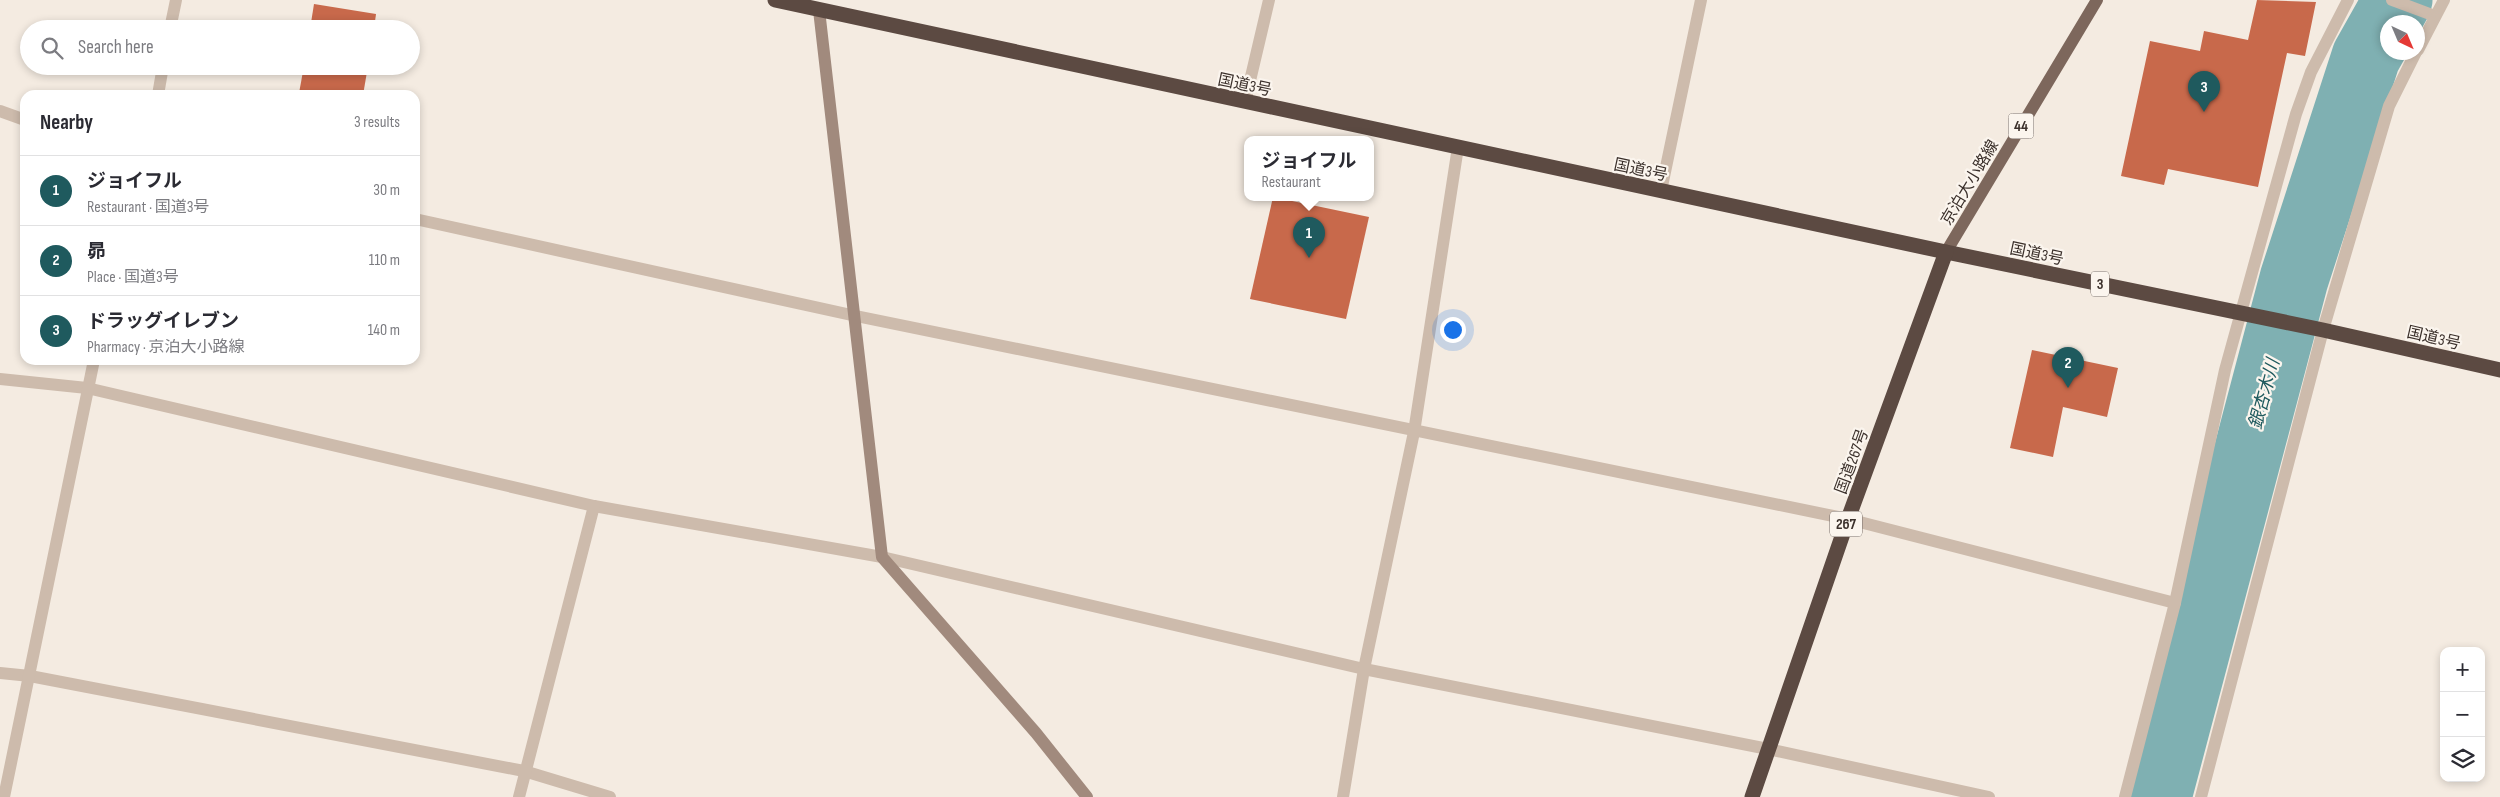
<!DOCTYPE html>
<meta charset="utf-8">
<style>
body{margin:0;font-family:"Sofia Sans Condensed","Noto Sans JP",sans-serif;background:#f7f7f7;color:#2b2b33}
.controls{position:absolute;right:15px;bottom:15px;display:grid;overflow:hidden;border-radius:10px;box-shadow:0 2px 8px #0003}
.controls button{width:45px;height:45px;display:grid;place-items:center;padding:0;border:0;border-bottom:1px solid #e1e1e2;background:#fff;color:#2b2b33;font:25px sans-serif}
.compass{position:absolute;left:2380px;top:15px;width:45px;height:45px;border-radius:50%;background:#fff;box-shadow:0 2px 8px #0003;rotate:136deg}
.you{position:absolute;left:1452px;top:329px;width:18px;height:18px;margin:-12px;border:4px solid #fff;border-radius:50%;background:#1a73e8;box-shadow:0 0 0 8px #1a73e833}
.badge{display:grid;place-items:center;width:32px;height:32px;border-radius:50%;background:#1f5a5e;color:#fff;font-size:16px;font-weight:700}
.pin{position:absolute;translate:-50% -41px;filter:drop-shadow(0 1px 2px #0008)}
.pin::after{content:'';position:absolute;top:26px;width:18px;height:15px;background:inherit;clip-path:polygon(0 0,100% 0,50% 100%)}
.popup{position:absolute;left:1244px;top:136px;width:130px;height:65px;box-sizing:border-box;display:grid;place-content:center;border-radius:10px;background:#fff;filter:drop-shadow(0 1px 4px #0005);font-size:16px;white-space:nowrap;color:#7c7c81}
.popup b{font-size:19px;color:#2b2b33}
.popup::after{content:'';position:absolute;left:50%;top:100%;margin-left:-10px;border:10px solid transparent;border-top-color:#fff}
.list{margin:0;padding:0;list-style:none}
h2{display:flex;justify-content:space-between;align-items:center;height:65px;margin:0;padding:0 20px;font-size:21px}
h2 small{font-size:16px;font-weight:400;color:#7c7c81}
.list li{display:grid;grid-template-columns:32px 1fr auto;gap:15px;align-items:center;box-sizing:border-box;height:70px;padding:0 20px;border-top:1px solid #e1e1e2}
.list b{display:block;font-size:19px;white-space:nowrap}
.list p{margin:0;font-size:16px;white-space:nowrap;color:#7c7c81}
.list em{font-size:16px;font-style:normal;color:#7c7c81}
.icon{flex:none;width:28px;height:28px;fill:none;stroke:currentColor;stroke-width:2;stroke-linecap:round;stroke-linejoin:round}
.map{position:relative;flex:none;width:2500px;height:797px;overflow:hidden}
.search{position:absolute;background:#fff;box-shadow:0 2px 8px #0003;left:20px;top:20px;width:400px;height:55px;display:flex;align-items:center;gap:12px;box-sizing:border-box;padding:0 18px;border-radius:28px;color:#7c7c81;font-size:19px}
.panel{position:absolute;background:#fff;box-shadow:0 2px 8px #0003;left:20px;top:90px;width:400px;height:275px;border-radius:15px}
.map>svg:first-child{display:block}
.lines{fill:none;stroke-linecap:round;stroke-linejoin:round}
.river{stroke:#7fb0b2;stroke-width:69}
.building{fill:#c8694b}
.lane{stroke:#cdbbac;stroke-width:12}
.street{stroke:#cdbbac;stroke-width:12}
.secondary{stroke:#a18a7d;stroke-width:12}
.primary{stroke:#7d675c;stroke-width:12}
.highway{stroke:#5c4a42;stroke-width:15}
.labels{text-anchor:middle;stroke-width:4.5;stroke-linejoin:round;paint-order:stroke}
.shield{fill:#fbf5ee;stroke:#756b66;stroke-width:1}
.shield-label{font-size:15px;font-weight:bold;fill:#3b302b}
.street-label{font-size:16px;fill:#3b302b;stroke:#fbf5ee}
.water-label{font-size:18px;font-style:italic;fill:#1f5a5e;stroke:#fbf5ee}
</style>
<div class="map">
<svg width="2500" height="797" viewBox="0 0 2500 797">
<rect width="100%" height="100%" fill="#f4ebe1"/>
<g class="lines">
<!-- river -->
<path class="river" d="M2157 797 2294 279 2366 57 2398 0"/>
</g>
<!-- building -->
<g class="building">
<path d="M2257 0 2316 2 2305 56 2287 53 2258 187 2168 169 2164 185 2121 176 2150 41 2200 51 2204 31 2248 40Z"/>
<path d="M314 4 376 14 374 29H310Z"/>
<path d="M304 66H368L363 95 299 93Z"/>
<path d="M1273 197 1369 217 1346 319 1250 299Z"/>
<path d="M2032 350 2118 368 2107 417 2063 407 2053 457 2010 448Z"/>
</g>
<g class="lines">
<!-- lane -->
<path class="lane" d="M2201 797 2323 330"/>
<!-- street -->
<g class="street">
<path d="M2392 0 2435 16"/>
<path d="M170 29 176 0"/>
<path d="M2418 50 2444 0"/>
<path d="M158 95 163 66"/>
<path d="M1245 102 1269 0"/>
<path d="M0 111 25 120"/>
<path d="M1661 191 1701 0"/>
<path d="M415 219 856 316 1848 519 2175 603"/>
<path d="M2323 330 2389 106 2416 52"/>
<path d="M0 379 87 388 594 506 882 557 1364 669 1768 749 1989 797"/>
<path d="M0 673 30 676 524 771 610 797"/>
<path d="M4 797 94 360"/>
<path d="M519 797 594 506"/>
<path d="M1343 797 1364 669 1414 432 1458 147"/>
<path d="M2125 797 2175 603 2225 370 2296 114 2311 72 2348 0"/>
</g>
<!-- secondary -->
<path class="secondary" d="M819 10 882 557 1036 733 1087 797"/>
<!-- primary -->
<path class="primary" d="M1946 252 2097 0"/>
<!-- highway -->
<g class="highway">
<path d="M775 0 1946 252 2323 330 2500 370"/>
<path d="M1752 797 1848 519 1946 252"/>
</g>
</g>
<g class="labels">
<!-- shield labels -->
<g class="shield">
<rect x="2008.5" y="113.5" width="25" height="25" rx="4"/>
<rect x="2091" y="271.5" width="18" height="25" rx="4"/>
<rect x="1830" y="511.5" width="32" height="25" rx="4"/>
</g>
<g class="shield-label">
<text x="2021" y="131">44</text>
<text x="2100" y="289">3</text>
<text x="1846" y="529">267</text>
</g>
<!-- street labels -->
<g class="street-label">
<text transform="translate(1245 84) rotate(12)" y="6">国道3号</text>
<text transform="translate(1641 169) rotate(12)" y="6">国道3号</text>
<text transform="translate(1969 182) rotate(-59)" y="6">京泊大小路線</text>
<text transform="translate(2037 253) rotate(12)" y="6">国道3号</text>
<text transform="translate(2434 337) rotate(13)" y="6">国道3号</text>
<text transform="translate(1851 461) rotate(-70)" y="6">国道267号</text>
</g>
<!-- water labels -->
<g class="water-label">
<text transform="translate(2264 394) rotate(-75)" y="6">銀杏木川</text>
</g>
</g>
</svg>
<div class="controls">
<button>+</button>
<button>−</button>
<button><svg class="icon" aria-label="layers" viewBox="0 0 24 24"><path d="M12 4l9 5-9 5-9-5zM3 14l9 5 9-5"/></svg></button>
</div>
<svg class="compass" viewBox="-18 -18 36 36"><path d="M0-13l5 13h-10z" fill="#e53935"/><path d="M0 13l5-13h-10z" fill="#7c7c81"/></svg>
<div class="you"></div>
<div class="pin badge" style="left:1309px;top:258px">1</div>
<div class="popup"><b>ジョイフル</b>Restaurant</div>
<div class="pin badge" style="left:2068px;top:388px">2</div>
<div class="pin badge" style="left:2204px;top:112px">3</div>
<div class="search"><svg class="icon" aria-label="search" viewBox="0 0 24 24"><circle cx="10" cy="10" r="6"/><path d="M15 15l6 6"/></svg>Search here</div>
<section class="panel">
<h2>Nearby<small>3 results</small></h2>
<ul class="list">
<li><span class="badge">1</span><div><b>ジョイフル</b><p>Restaurant · 国道3号</p></div><em>30 m</em></li>
<li><span class="badge">2</span><div><b>昴</b><p>Place · 国道3号</p></div><em>110 m</em></li>
<li><span class="badge">3</span><div><b>ドラッグイレブン</b><p>Pharmacy · 京泊大小路線</p></div><em>140 m</em></li>
</ul>
</section>
</div>
